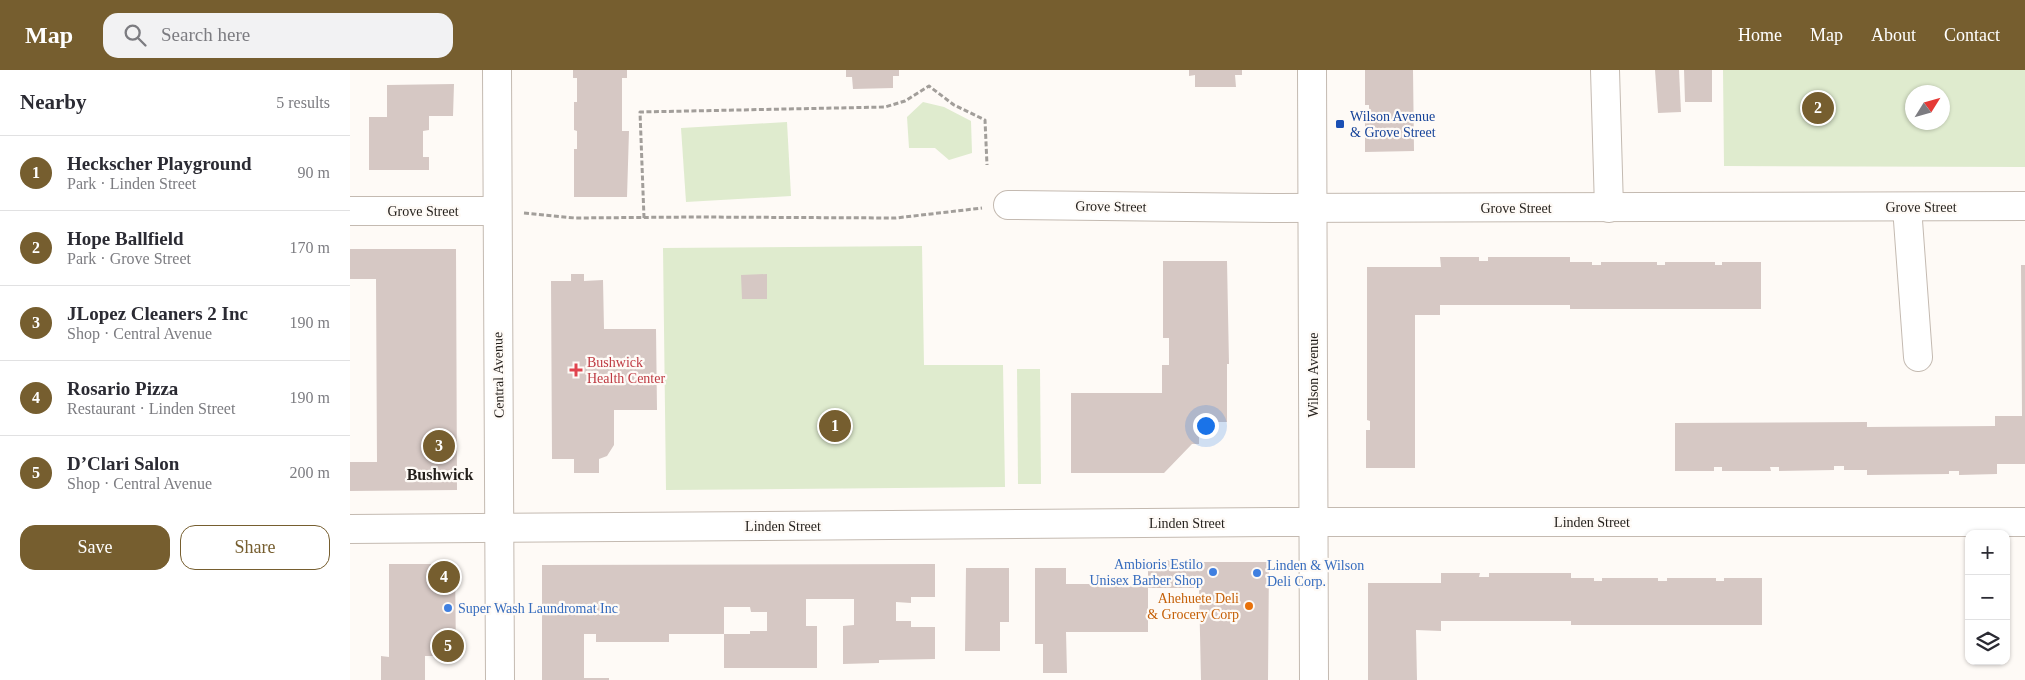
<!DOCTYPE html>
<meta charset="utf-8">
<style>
body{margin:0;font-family:Georgia,serif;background:#f2f2f3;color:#2b2b33}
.controls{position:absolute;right:15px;bottom:15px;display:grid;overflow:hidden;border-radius:10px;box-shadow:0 1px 4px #0004}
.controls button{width:45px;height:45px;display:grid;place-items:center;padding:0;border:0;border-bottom:1px solid #e1e1e2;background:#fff;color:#2b2b33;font:25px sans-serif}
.compass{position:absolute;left:1555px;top:15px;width:45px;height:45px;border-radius:50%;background:#fff;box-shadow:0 1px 4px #0004;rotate:53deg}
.you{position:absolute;left:855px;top:355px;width:18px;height:18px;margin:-12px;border:4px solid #fff;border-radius:50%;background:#1a73e8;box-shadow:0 0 0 8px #1a73e833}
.badge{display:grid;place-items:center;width:32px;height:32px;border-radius:50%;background:#765e2f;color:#fff;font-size:16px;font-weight:700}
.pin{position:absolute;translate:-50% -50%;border:2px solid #fff;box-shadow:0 1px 5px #0006}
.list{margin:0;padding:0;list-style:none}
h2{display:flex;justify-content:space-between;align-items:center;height:65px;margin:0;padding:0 20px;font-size:21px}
h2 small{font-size:16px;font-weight:400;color:#7c7c81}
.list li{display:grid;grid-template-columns:32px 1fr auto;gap:15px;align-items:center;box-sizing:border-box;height:75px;padding:0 20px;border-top:1px solid #e1e1e2}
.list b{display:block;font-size:19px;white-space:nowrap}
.list p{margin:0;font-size:16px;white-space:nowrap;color:#7c7c81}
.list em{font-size:16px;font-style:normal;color:#7c7c81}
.actions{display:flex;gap:10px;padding:15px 20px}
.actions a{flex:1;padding:11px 0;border:1px solid #765e2f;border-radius:15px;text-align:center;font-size:18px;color:#765e2f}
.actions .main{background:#765e2f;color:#fff}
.icon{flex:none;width:28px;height:28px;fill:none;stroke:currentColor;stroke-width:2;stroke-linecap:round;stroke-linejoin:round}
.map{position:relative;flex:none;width:1675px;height:610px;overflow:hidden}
header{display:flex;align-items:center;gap:30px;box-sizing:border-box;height:70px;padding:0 25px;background:#765e2f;color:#fff}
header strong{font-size:24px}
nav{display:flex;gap:28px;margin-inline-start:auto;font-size:18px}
.search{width:350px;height:45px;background:#f2f2f3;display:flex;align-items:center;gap:12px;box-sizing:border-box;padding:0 18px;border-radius:15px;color:#7c7c81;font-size:19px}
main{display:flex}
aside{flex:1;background:#fff}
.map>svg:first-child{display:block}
.green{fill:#dfebce;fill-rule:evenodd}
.building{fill:#d6c8c4}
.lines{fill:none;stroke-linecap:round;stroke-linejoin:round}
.minor-casing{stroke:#c4bab1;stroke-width:30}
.path{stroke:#a29e9a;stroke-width:3;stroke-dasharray:5 2.5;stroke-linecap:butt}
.minor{stroke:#fff;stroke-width:28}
.transit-dot{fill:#1a4fb4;stroke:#fefaf6;stroke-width:2}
.health-dot{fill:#e0444e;stroke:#fefaf6;stroke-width:2}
.shop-dot{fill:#3f7fe0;stroke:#fefaf6;stroke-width:2}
.food-dot{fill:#e8710a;stroke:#fefaf6;stroke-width:2}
.labels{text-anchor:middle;stroke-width:4.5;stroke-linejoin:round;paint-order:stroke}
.transit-label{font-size:14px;fill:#164399;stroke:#fefaf6;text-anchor:start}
.street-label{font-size:14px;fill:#231f1b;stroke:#fefaf6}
.health-label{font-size:14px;fill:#be3a42;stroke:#fefaf6;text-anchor:start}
.shop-label{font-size:14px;fill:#366cbe;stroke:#fefaf6;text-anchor:start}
.food-label{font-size:14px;fill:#c56008;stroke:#fefaf6;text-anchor:end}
.quarter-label{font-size:16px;font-weight:bold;fill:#231f1b;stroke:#fefaf6}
</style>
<header>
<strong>Map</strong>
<div class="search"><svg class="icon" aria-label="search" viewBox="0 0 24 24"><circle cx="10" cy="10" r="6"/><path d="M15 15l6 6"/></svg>Search here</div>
<nav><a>Home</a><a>Map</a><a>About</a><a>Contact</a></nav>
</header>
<main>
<aside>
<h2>Nearby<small>5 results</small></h2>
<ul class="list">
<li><span class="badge">1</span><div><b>Heckscher Playground</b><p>Park · Linden Street</p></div><em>90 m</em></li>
<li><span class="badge">2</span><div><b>Hope Ballfield</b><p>Park · Grove Street</p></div><em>170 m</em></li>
<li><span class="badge">3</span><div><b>JLopez Cleaners 2 Inc</b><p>Shop · Central Avenue</p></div><em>190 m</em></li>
<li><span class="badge">4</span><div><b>Rosario Pizza</b><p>Restaurant · Linden Street</p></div><em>190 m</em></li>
<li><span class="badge">5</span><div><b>D’Clari Salon</b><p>Shop · Central Avenue</p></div><em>200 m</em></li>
</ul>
<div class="actions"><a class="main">Save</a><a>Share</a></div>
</aside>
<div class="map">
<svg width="1675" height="610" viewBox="0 0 1675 610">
<rect width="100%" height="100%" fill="#fefaf6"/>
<!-- green -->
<g class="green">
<path d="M1373 0H1675V97L1374 96ZM1562 22H1592V52H1562Z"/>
<path d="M573 32 594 37 621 51 622 83 599 90 585 78H559L557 47Z"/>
<path d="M437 52 441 126 336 132 331 58Z"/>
<path d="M572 176 574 295H653L655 417 316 420 313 178Z"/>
<path d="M667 299H690L691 414H668Z"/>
</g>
<!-- building -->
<g class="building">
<path d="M223 0H277V8H272V61H279L277 127H224V79H227V61L224 60V32H227V8H223Z"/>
<path d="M496 0H549V6H543V18L503 19 502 7H496Z"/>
<path d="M839 0H892V5H885L886 17H845V5L839 6Z"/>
<path d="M1015 0H1063L1064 81 1015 82V44H1019V35H1015Z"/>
<path d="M1305 0H1329L1331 42 1308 43Z"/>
<path d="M1334 0H1362V32H1335Z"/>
<path d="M104 14 103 46H79V60L73 61V87H79V100H19V47H37V15Z"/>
<path d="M0 179H106L107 420 0 421V392H27L26 209H0Z"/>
<path d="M1090 187H1129V191H1138V187H1220V192H1242V195H1251V192H1307V195H1315V192H1365V195H1372V192H1411V239H1220V235H1090V245H1065V398H1016V360H1020V351L1017 350V197H1091Z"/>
<path d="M813 191H877L879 294H877V352H849V374H842L814 403H721V323H812V295H819V268H813Z"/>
<path d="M1671 195H1675V394H1647V404L1609 405V401H1599V404L1517 405V400H1494V396H1484V400L1429 401V397H1420L1421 401H1372V397H1364V401H1325V353L1517 352V357L1645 356V346H1672Z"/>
<path d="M221 204H234V211L253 210 254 259H306L307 340H264V375L257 386 249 389V403H224V389H202L201 211H221Z"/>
<path d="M417 204V229H392L391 205Z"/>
<path d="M798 490H849V492H919L918 610H851L849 518H798V562H716L717 603H693V574H685V498H716V514H798Z"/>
<path d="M39 494H105L106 586H75V610H31V586L39 587Z"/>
<path d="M585 494V527H561V533L546 532V551H561V557H585V589L529 590V593L493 594V556L504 555V529H456V556H467V598H374V564H400V561H417V542H401L400 537H374V564H319V572H246V564H234V608H259V610H192V495Z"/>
<path d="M616 498H659V552H650V581H615Z"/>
<path d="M1091 503H1130L1129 507H1139V503H1221V508H1244V511H1252V508H1308V511H1317V508H1366V511H1374V508H1412V555H1221V551H1091V561L1066 560 1067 610H1018V513H1091Z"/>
</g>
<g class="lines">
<!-- minor casing -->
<g class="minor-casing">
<g id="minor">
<path d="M147 0 150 610"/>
<path d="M962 0 964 610"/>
<path d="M1255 0 1259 138"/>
<path d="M658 135 926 138 1675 136"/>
<path d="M1557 137 1568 287"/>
<path d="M0 141H146"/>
<path d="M0 459 931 452H1675"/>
</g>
</g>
<!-- path -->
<g class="path">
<path d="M174 143 225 148 344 147 546 148 632 138"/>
<path d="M294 148 290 42 535 37 555 31 579 16 604 35 635 50 637 95"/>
</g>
<!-- minor -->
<use href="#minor" class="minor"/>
</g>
<!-- markers -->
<rect class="transit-dot" x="985" y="49" width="10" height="10" rx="2.5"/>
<path class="health-dot" d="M223.5 292.5h5v5h5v5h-5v5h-5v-5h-5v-5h5z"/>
<g class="shop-dot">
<circle cx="863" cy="502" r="5"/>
<circle cx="907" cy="503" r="5"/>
<circle cx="98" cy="538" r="5"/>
</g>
<circle class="food-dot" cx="899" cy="536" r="5"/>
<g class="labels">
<!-- transit labels -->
<g class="transit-label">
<text x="1000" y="51">Wilson Avenue<tspan x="1000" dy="16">&amp; Grove Street</tspan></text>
</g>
<!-- street labels -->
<g class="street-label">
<text transform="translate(761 136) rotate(1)" y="5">Grove Street</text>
<text x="1571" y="142">Grove Street</text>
<text x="1166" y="143">Grove Street</text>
<text x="73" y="146">Grove Street</text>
<text transform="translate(148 305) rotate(-91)" y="5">Central Avenue</text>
<text transform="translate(963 305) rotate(-90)" y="5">Wilson Avenue</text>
<text x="1242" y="457">Linden Street</text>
<text x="837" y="458">Linden Street</text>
<text x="433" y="461">Linden Street</text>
</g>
<!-- health labels -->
<g class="health-label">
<text x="237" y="297">Bushwick<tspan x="237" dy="16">Health Center</tspan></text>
</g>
<!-- shop labels -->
<g class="shop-label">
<text x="853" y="499" text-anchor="end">Ambioris Estilo<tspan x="853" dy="16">Unisex Barber Shop</tspan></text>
<text x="917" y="500">Linden &amp; Wilson<tspan x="917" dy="16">Deli Corp.</tspan></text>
<text x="108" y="543">Super Wash Laundromat Inc</text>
</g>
<!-- food labels -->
<g class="food-label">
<text x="889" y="533">Ahehuete Deli<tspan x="889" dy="16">&amp; Grocery Corp</tspan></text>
</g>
<!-- quarter labels -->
<g class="quarter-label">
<text x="90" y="410">Bushwick</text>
</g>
</g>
</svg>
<div class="controls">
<button>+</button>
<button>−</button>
<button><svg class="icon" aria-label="layers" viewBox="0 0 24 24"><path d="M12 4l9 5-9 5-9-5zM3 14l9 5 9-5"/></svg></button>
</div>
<svg class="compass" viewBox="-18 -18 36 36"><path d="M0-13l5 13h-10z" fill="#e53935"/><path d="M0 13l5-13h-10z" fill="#7c7c81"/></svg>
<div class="you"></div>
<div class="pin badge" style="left:485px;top:356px">1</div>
<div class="pin badge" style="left:1468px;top:38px">2</div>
<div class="pin badge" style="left:89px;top:376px">3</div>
<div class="pin badge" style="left:94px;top:507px">4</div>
<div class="pin badge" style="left:98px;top:576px">5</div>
</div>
</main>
